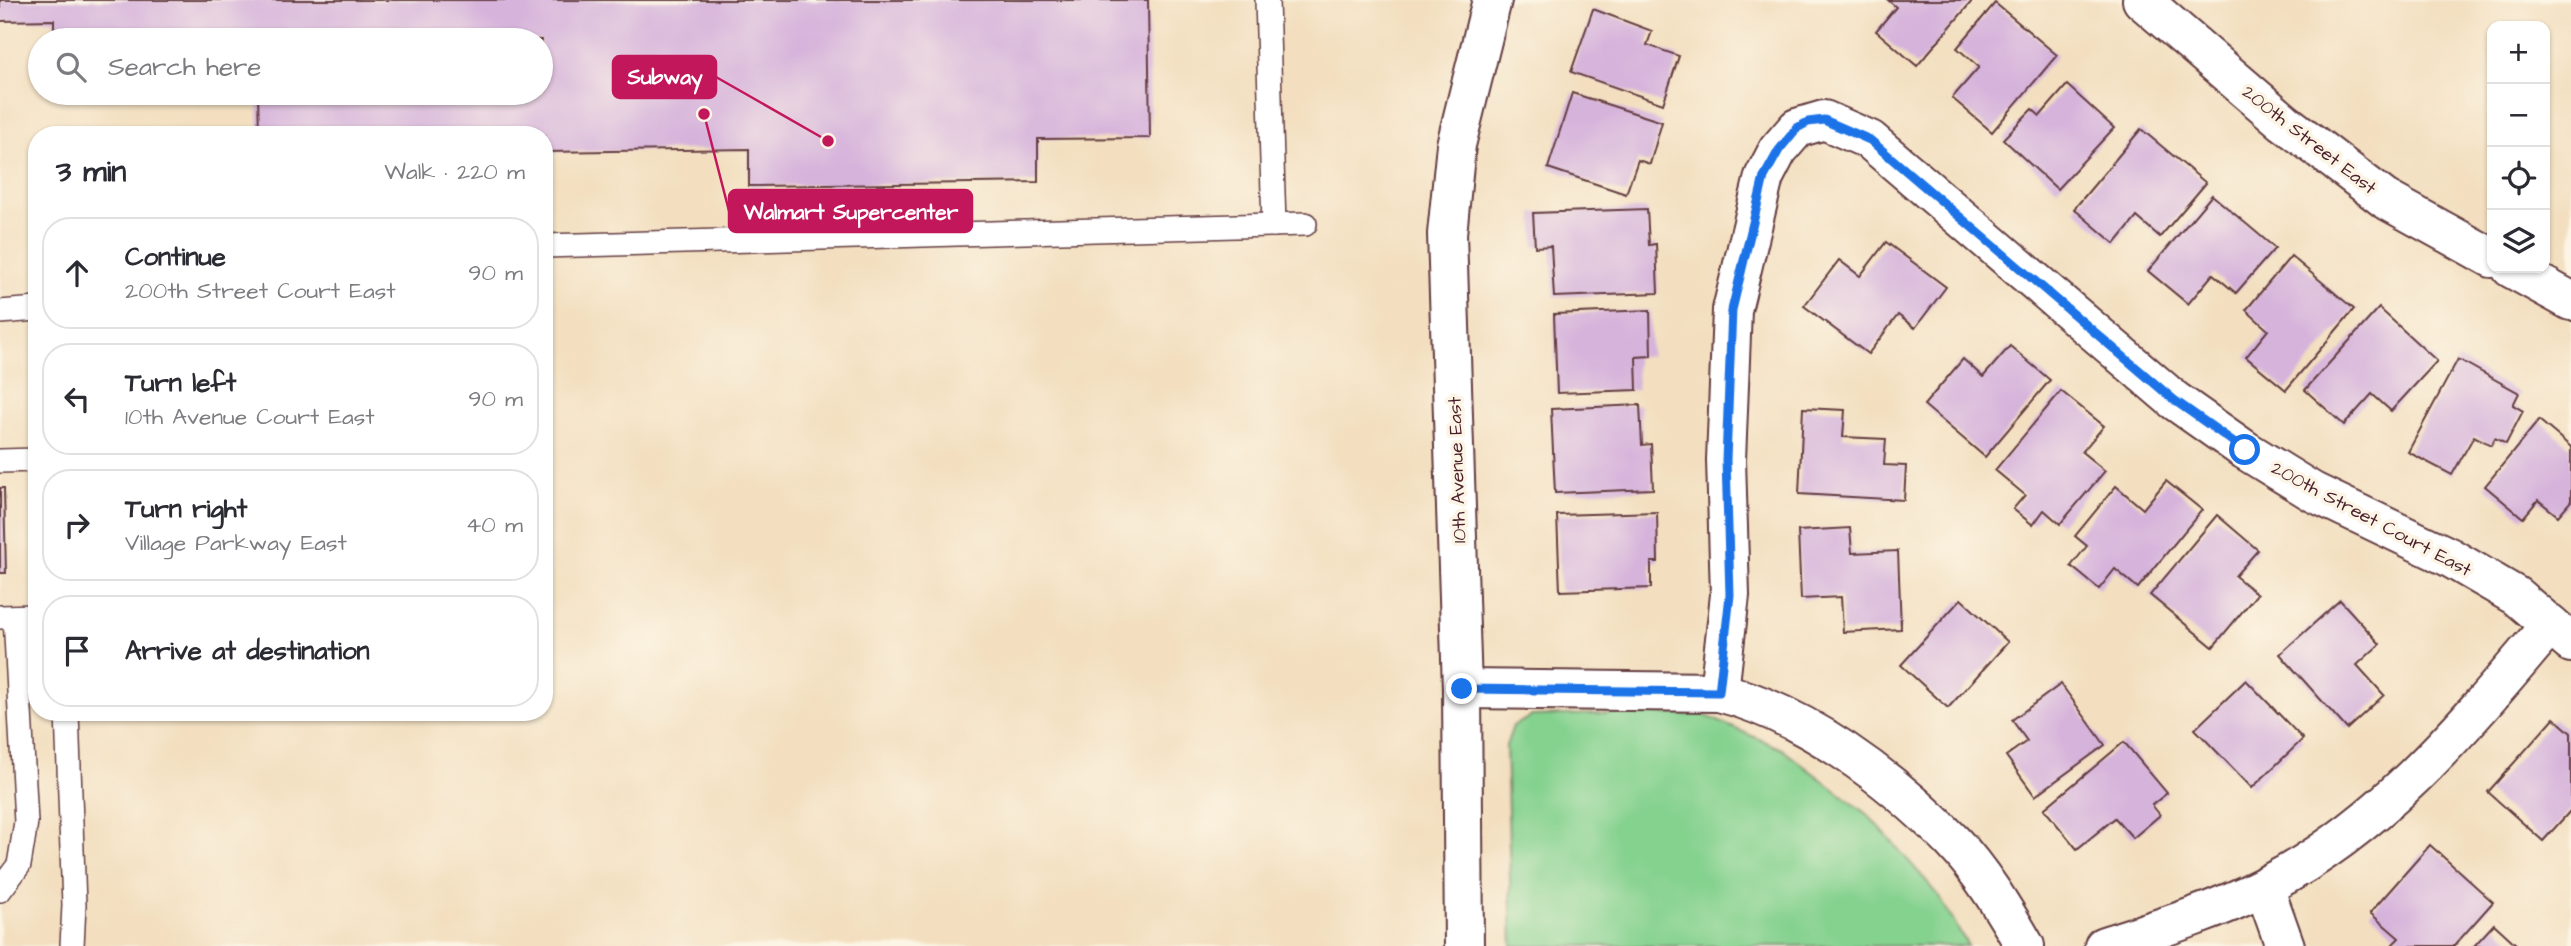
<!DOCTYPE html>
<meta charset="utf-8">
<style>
body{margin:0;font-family:"Architects Daughter",sans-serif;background:#f2f2f3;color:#2b2b33}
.controls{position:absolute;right:21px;top:21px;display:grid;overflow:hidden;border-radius:14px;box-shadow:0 2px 5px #0004}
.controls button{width:63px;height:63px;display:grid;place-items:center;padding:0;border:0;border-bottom:2px solid #e1e1e2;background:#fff;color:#2b2b33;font:35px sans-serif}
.stop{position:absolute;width:21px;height:21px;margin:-16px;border:5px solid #1a73e8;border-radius:50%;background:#fff}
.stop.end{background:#1a73e8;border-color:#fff;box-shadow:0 2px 7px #0008}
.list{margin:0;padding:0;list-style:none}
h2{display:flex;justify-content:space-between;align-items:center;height:91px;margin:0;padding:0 28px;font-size:30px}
h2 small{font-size:23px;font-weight:400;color:#7c7c81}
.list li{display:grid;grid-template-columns:46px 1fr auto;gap:21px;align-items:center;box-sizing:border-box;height:112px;margin:0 14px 14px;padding:0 14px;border:2px solid #e1e1e2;border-radius:28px}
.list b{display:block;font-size:26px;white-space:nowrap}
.list p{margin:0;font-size:23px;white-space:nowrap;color:#7c7c81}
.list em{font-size:23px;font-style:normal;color:#7c7c81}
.icon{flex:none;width:38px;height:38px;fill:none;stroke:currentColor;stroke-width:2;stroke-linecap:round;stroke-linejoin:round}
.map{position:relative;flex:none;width:2571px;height:946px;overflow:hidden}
.search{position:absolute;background:#fff;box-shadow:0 2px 5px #0004;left:28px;top:28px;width:525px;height:77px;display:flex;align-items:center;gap:18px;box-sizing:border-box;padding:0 24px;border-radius:38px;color:#7c7c81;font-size:26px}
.panel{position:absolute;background:#fff;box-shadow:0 2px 5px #0004;left:28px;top:126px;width:525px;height:595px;border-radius:28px}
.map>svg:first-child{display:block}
.green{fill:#85d28f;stroke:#68785d;stroke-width:2}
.building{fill:#d6b3db}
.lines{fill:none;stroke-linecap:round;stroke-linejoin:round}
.service-casing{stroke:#633c41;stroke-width:26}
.minor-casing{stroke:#633c41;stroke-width:42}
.tertiary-casing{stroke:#633c41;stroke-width:42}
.service{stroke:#fff;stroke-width:23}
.minor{stroke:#fff;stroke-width:38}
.tertiary{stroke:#fff;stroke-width:38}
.route{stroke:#1a73e8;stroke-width:9}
.labels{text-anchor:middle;stroke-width:7;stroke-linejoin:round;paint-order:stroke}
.street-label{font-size:19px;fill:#4a1f2b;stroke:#fcf5e5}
.leader{fill:none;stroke:#c2185b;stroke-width:2.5}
.callout-dot{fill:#c2185b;stroke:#fcf5e5;stroke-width:2.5}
.callout{fill:#c2185b;stroke:#c2185b;stroke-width:2.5}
.callout-label{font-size:21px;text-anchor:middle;font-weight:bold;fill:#fff}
</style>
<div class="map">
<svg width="2571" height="946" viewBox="0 0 2571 946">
<rect width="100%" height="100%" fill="#fcf5e5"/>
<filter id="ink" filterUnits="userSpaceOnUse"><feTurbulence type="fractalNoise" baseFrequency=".0143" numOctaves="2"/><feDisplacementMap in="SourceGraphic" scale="14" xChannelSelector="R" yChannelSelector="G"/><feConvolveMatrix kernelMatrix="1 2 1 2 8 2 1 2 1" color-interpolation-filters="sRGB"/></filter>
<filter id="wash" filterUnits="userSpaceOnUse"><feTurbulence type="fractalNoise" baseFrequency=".00686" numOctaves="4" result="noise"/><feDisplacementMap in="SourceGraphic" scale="28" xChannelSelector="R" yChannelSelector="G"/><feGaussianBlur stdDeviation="1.57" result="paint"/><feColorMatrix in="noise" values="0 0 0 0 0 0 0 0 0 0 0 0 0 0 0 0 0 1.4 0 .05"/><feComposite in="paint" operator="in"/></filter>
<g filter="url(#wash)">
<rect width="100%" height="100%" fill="#f3dfc0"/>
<!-- green -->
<path class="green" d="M1632 713 1704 715 1782 749 1869 816 1937 893 1968 946H1512L1506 746 1513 726 1532 716Z"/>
<g id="blocks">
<!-- building -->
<g class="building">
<path d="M0 0H1148L1150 138 1038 139V182L749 186V149L544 152V135H259L258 93H541V40H54V20L0 21Z"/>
<path d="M1888 0H1973L1917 66 1876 31 1896 7Z"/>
<path d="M1995 3 2057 55 1992 132 1952 98 1979 67 1957 48Z"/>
<path d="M1593 9 1652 31 1647 45 1679 56 1663 104 1571 72Z"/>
<path d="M2067 85 2114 128 2057 189 2003 139 2032 109 2040 116Z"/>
<path d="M1572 93 1662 122 1650 164 1638 160 1626 194 1548 168Z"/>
<path d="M2141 129 2206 183 2160 237 2137 217 2115 244 2074 209Z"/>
<path d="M2212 195 2275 248 2236 293 2213 274 2188 304 2148 271Z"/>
<path d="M1647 209 1649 245 1656 244 1658 293 1554 297 1551 246 1535 247 1533 213Z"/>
<path d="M1886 242 1946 287 1915 328 1898 315 1868 354 1804 306 1839 260 1860 276Z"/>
<path d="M2291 256 2354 309 2286 390 2246 357 2268 330 2246 310Z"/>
<path d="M2379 308 2437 361 2391 411 2372 394 2344 425 2305 390Z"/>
<path d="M1650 310 1651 356 1636 357 1637 390 1557 393 1554 314Z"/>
<path d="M2010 346 2050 380 1985 457 1924 405 1963 359 1983 377Z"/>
<path d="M2458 359 2519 393 2513 405 2523 411 2506 444 2495 438 2491 445 2474 436 2452 475 2408 452Z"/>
<path d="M2061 391 2104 426 2082 452 2105 471 2060 524 2044 510 2033 525 2013 509 2025 495 1995 470Z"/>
<path d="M1640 405 1642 445 1651 444 1653 489 1555 493 1551 409Z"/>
<path d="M1803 408 1845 410 1843 437 1886 439 1884 465 1906 466 1904 500 1799 494Z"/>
<path d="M2539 420 2571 447V501L2558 516 2538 500 2523 518 2485 486Z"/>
<path d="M2166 481 2202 510 2138 588 2115 569 2099 589 2071 566 2087 546 2075 536 2116 486 2143 509Z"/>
<path d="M0 488H4L6 573H0Z"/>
<path d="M1657 512 1658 562H1651V588L1560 591 1557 515Z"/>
<path d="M2217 515 2258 550 2235 576 2257 594 2213 647 2150 595Z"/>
<path d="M1850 528 1852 553 1898 551 1901 629 1843 632 1841 597 1801 599 1798 531Z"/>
<path d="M1961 599 2008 642 1948 708 1901 665Z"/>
<path d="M2340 600 2380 644 2357 665 2384 695 2347 729 2280 654Z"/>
<path d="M2246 680 2303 739 2252 788 2195 729Z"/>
<path d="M2061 684 2105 745 2035 796 2006 756 2027 741 2012 720Z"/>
<path d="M2554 718 2571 733V810L2543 841 2488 792Z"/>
<path d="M2124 742 2167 793 2152 805 2160 815 2133 838 2115 818 2077 849 2044 809Z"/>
<path d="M2430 845 2493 902 2454 946H2391L2399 938 2370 913Z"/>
<path d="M2494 924 2518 946H2474Z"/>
</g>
</g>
</g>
<g filter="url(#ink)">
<use href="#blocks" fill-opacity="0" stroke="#633c41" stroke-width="2"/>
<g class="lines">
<!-- service casing -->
<g class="service-casing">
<g id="service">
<path d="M1267 0 1274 225"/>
<path d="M544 246 1305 224"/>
<path d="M0 312 37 309"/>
<path d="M0 461 37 460"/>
<path d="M0 617 37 616"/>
<path d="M67 712 74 905 72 946"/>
<path d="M0 890 19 865 26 822 15 617"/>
</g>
</g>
<!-- minor casing -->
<g class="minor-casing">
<g id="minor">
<path d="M2142 0 2284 122 2385 199 2492 258"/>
<path d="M2511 268 2571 301"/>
<path d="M1462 689 1719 692C1805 714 1890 778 1952 841 1981 871 2004 910 2025 946"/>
<path d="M1719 692 1730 595 1726 460 1732 310 1764 177 1778 150 1797 128 1824 120 1870 140 2174 400 2245 450 2313 492 2449 557 2516 596 2571 643"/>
<path d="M2264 887 2285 946"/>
<path d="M2104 946C2158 929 2215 912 2265 886 2383 826 2466 724 2550 625"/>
</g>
</g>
<!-- tertiary casing -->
<g class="tertiary-casing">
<path id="tertiary" d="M1464 946 1462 689 1447 234 1456 145 1492 0"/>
</g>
<!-- service -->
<use href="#service" class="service"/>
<!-- minor -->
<use href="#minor" class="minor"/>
<!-- tertiary -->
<use href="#tertiary" class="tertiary"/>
</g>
</g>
<g class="lines" filter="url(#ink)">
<!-- route -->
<path class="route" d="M1462 689 1719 692 1730 595 1726 460 1732 310 1764 177 1779 150 1797 128 1808 122 1824 120 1870 140 2174 400 2245 450"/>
</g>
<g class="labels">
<!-- street labels -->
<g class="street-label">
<text transform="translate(2310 139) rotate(38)" y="7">200th Street East</text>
<text transform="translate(1456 470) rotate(-92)" y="7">10th Avenue East</text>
<text transform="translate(2372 518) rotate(28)" y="7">200th Street Court East</text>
</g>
</g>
<!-- callouts -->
<path class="leader" d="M828 141L716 77M704 114L729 211"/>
<g class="callout-dot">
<circle cx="828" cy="141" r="7"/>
<circle cx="704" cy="114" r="7"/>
</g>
<g class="callout">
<rect x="613" y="56" width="103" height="42" rx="7"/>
<rect x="729" y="190" width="243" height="42" rx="7"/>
</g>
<g class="callout-label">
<text x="665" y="84">Subway</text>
<text x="851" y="219">Walmart Supercenter</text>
</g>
</svg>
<div class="controls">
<button>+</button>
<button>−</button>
<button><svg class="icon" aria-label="locate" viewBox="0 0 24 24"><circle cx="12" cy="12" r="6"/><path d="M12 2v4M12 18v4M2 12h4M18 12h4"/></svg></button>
<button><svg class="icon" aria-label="layers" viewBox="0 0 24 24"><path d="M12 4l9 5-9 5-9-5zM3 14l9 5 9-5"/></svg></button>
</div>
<div class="stop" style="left:2245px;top:450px"></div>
<div class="stop end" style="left:1462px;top:689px"></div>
<div class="search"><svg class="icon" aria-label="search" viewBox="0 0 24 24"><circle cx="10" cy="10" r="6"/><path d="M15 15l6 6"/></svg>Search here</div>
<section class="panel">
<h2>3 min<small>Walk · 220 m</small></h2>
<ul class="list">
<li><svg class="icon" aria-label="ahead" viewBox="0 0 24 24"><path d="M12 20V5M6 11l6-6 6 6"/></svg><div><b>Continue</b><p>200th Street Court East</p></div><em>90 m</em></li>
<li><svg class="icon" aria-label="left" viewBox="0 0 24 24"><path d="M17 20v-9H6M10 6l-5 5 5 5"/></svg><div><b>Turn left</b><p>10th Avenue Court East</p></div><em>90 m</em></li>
<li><svg class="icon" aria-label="right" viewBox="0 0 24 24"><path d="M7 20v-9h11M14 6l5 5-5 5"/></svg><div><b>Turn right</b><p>Village Parkway East</p></div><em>40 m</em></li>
<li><svg class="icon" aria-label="arrive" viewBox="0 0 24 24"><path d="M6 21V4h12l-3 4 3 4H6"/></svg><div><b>Arrive at destination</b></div></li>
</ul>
</section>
</div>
